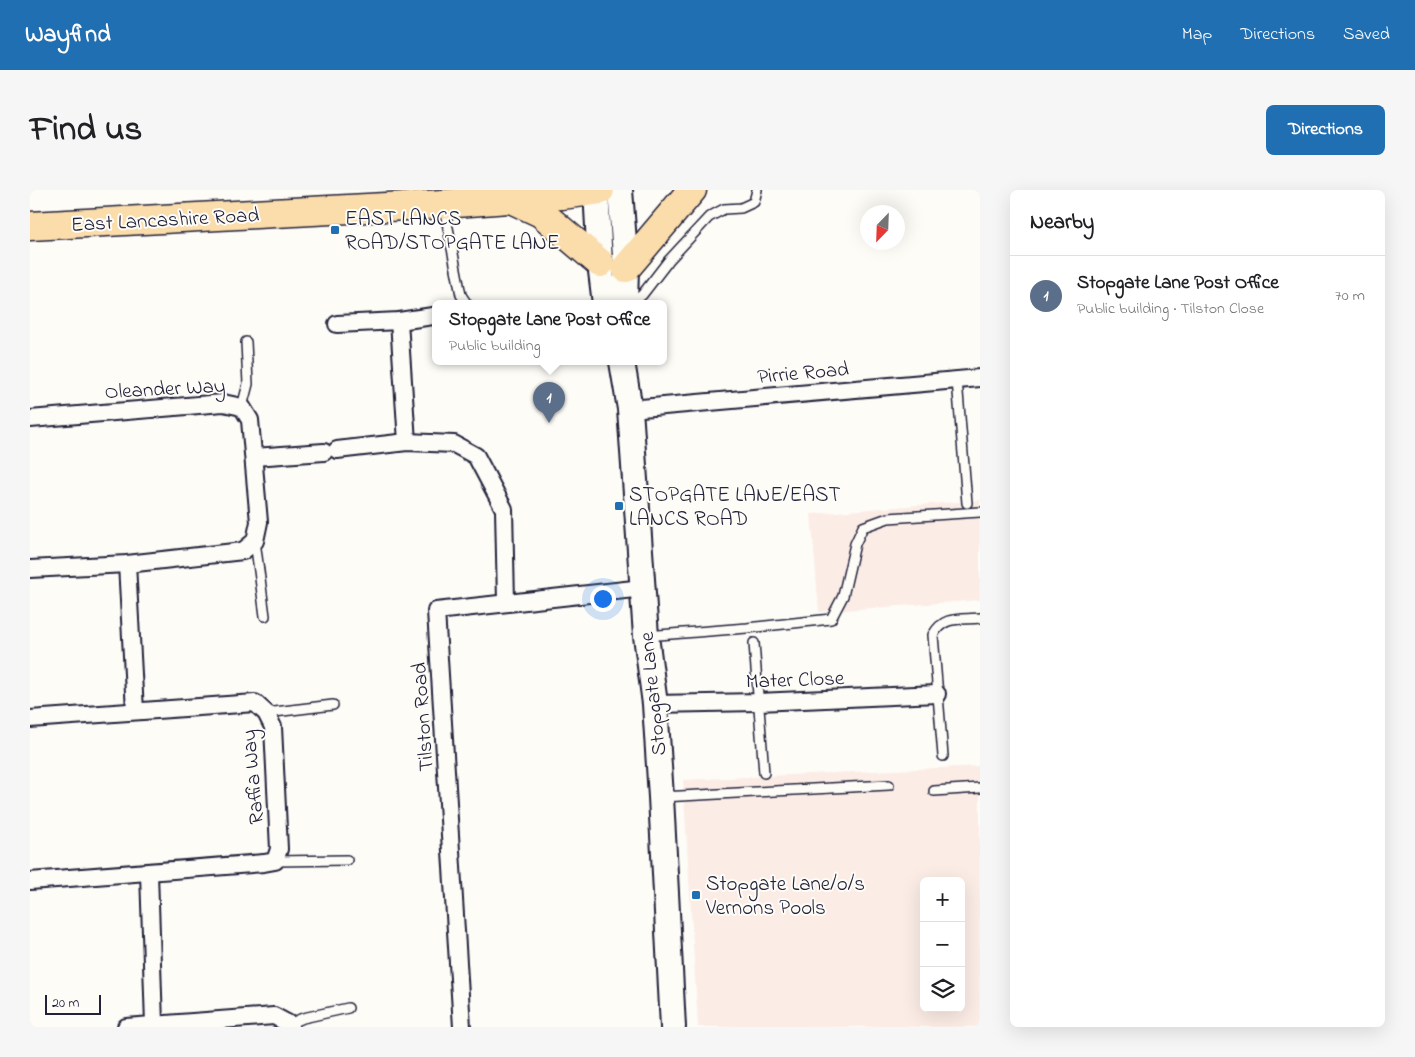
<!DOCTYPE html>
<meta charset="utf-8">
<style>
body{margin:0;font-family:"Indie Flower",sans-serif;background:#f6f6f6;color:#202124}
.controls{position:absolute;right:15px;bottom:15px;display:grid;overflow:hidden;border-radius:8px;box-shadow:0 5px 20px #0002}
.controls button{width:45px;height:45px;display:grid;place-items:center;padding:0;border:0;border-bottom:1px solid #e0e0e0;background:#fff;color:#202124;font:25px sans-serif}
.compass{position:absolute;left:830px;top:15px;width:45px;height:45px;border-radius:50%;background:#fff;box-shadow:0 5px 20px #0002;rotate:203deg}
.scale{position:absolute;left:15px;bottom:12px;width:56px;box-sizing:border-box;padding-left:5px;border:2px solid #22223b;border-top:0;font-size:14px;line-height:18px;white-space:nowrap;color:#22223b;-webkit-text-stroke:4px #fdfcf7;paint-order:stroke}
.you{position:absolute;left:572px;top:408px;width:18px;height:18px;margin:-12px;border:4px solid #fff;border-radius:50%;background:#1a73e8;box-shadow:0 0 0 8px #1a73e833}
.badge{display:grid;place-items:center;width:32px;height:32px;border-radius:50%;background:#1f6fb2;color:#fff;font-size:16px;font-weight:700}
.pin{position:absolute;translate:-50% -41px;filter:drop-shadow(0 1px 2px #0008)}
.pin::after{content:'';position:absolute;top:26px;width:18px;height:15px;background:inherit;clip-path:polygon(0 0,100% 0,50% 100%)}
.popup{position:absolute;left:402px;top:110px;width:235px;height:65px;box-sizing:border-box;display:grid;place-content:center;border-radius:8px;background:#fff;filter:drop-shadow(0 1px 4px #0005);font-size:16px;white-space:nowrap;color:#757577}
.popup b{font-size:19px;color:#202124}
.popup::after{content:'';position:absolute;left:50%;top:100%;margin-left:-10px;border:10px solid transparent;border-top-color:#fff}
.list{margin:0;padding:0;list-style:none}
h2{display:flex;justify-content:space-between;align-items:center;height:65px;margin:0;padding:0 20px;font-size:21px}
h2 small{font-size:16px;font-weight:400;color:#757577}
.list li{display:grid;grid-template-columns:32px 1fr auto;gap:15px;align-items:center;box-sizing:border-box;height:80px;padding:0 20px;border-top:1px solid #e0e0e0}
.list b{display:block;font-size:19px;white-space:nowrap}
.list p{margin:0;font-size:16px;white-space:nowrap;color:#757577}
.list em{font-size:16px;font-style:normal;color:#757577}
.icon{flex:none;width:28px;height:28px;fill:none;stroke:currentColor;stroke-width:2;stroke-linecap:round;stroke-linejoin:round}
.map{position:relative;flex:none;width:950px;height:837px;overflow:hidden;border-radius:8px}
header{display:flex;align-items:center;gap:30px;box-sizing:border-box;height:70px;padding:0 25px;background:#1f6fb2;color:#fff}
header strong{font-size:24px}
nav{display:flex;gap:28px;margin-inline-start:auto;font-size:18px}
.intro{display:flex;align-items:center;justify-content:space-between;box-sizing:border-box;height:120px;padding:0 30px}
h1{margin:0;font-size:35px}
.button{padding:12px 22px;border-radius:8px;background:#1f6fb2;color:#fff;font-size:18px;font-weight:700}
main{display:flex;gap:30px;padding:0 30px}
aside{flex:1;background:#fff;border-radius:8px;box-shadow:0 5px 20px #0002}
.map>svg:first-child{display:block}
.built{fill:#fcece6;fill-rule:evenodd}
.lines{fill:none;stroke-linecap:round;stroke-linejoin:round}
.lane-casing{stroke:#22223b;stroke-width:12}
.street-casing{stroke:#22223b;stroke-width:20}
.secondary-casing{stroke:#22223b;stroke-width:28}
.highway-casing{stroke:#22223b;stroke-width:31}
.lane{stroke:#fdfcf7;stroke-width:9}
.street{stroke:#fdfcf7;stroke-width:16}
.secondary{stroke:#fdfcf7;stroke-width:24}
.highway{stroke:#fbdcab;stroke-width:28}
.poi-dot{fill:#1f6fb2;stroke:#fdfcf7;stroke-width:2}
.labels{text-anchor:middle;stroke-width:4;stroke-linejoin:round;paint-order:stroke}
.poi-label{font-size:21px;fill:#22223b;stroke:#fdfcf7;text-anchor:start}
.street-label{font-size:21px;fill:#22223b;stroke:#fdfcf7}
</style>
<header>
<strong>Wayfind</strong>
<nav><a>Map</a><a>Directions</a><a>Saved</a></nav>
</header>
<div class="intro"><h1>Find us</h1><a class="button">Directions</a></div>
<main>
<div class="map">
<svg width="950" height="837" viewBox="0 0 950 837">
<rect width="100%" height="100%" fill="#fdfcf7"/>
<filter id="ink" filterUnits="userSpaceOnUse"><feTurbulence type="fractalNoise" baseFrequency=".02" numOctaves="2"/><feDisplacementMap in="SourceGraphic" scale="10" xChannelSelector="R" yChannelSelector="G"/><feConvolveMatrix kernelMatrix="1 2 1 2 8 2 1 2 1" color-interpolation-filters="sRGB"/></filter>
<g filter="url(#ink)">
<!-- built -->
<g class="built">
<path d="M950 310V410L789 422 781 324Z"/>
<path d="M950 576V837H668L653 590ZM894 691H931V818H894Z"/>
</g>
<g class="lines">
<!-- lane casing -->
<g class="lane-casing">
<g id="lane">
<path d="M414 17 431 105 437 114"/>
<path d="M600 114 612 105 639 70 679 27 694 19 711 18 724 12 727 0"/>
<path d="M927 190 937 313"/>
<path d="M212 217 218 194 216 152"/>
<path d="M225 351 235 426"/>
<path d="M616 446 717 438 801 429 813 406 825 354 833 337 858 328 950 322"/>
<path d="M724 453 734 583"/>
<path d="M236 523 303 515"/>
<path d="M913 566 903 445C914 425 930 430 950 428"/>
<path d="M904 601 950 598"/>
<path d="M632 607 859 595"/>
<path d="M245 671 317 670"/>
<path d="M259 834 273 828 318 818"/>
</g>
</g>
<!-- street casing -->
<g class="street-casing">
<g id="street">
<path d="M369 131 377 252"/>
<path d="M307 134 369 131 403 126"/>
<path d="M600 219 950 188"/>
<path d="M0 229 193 213 212 217 220 230 229 332 225 351 213 361 97 374 0 379"/>
<path d="M307 260 377 252 424 254 446 266 474 319 476 412"/>
<path d="M224 267 294 262"/>
<path d="M97 374 105 521"/>
<path d="M625 514 728 512 907 504"/>
<path d="M0 529 225 513 236 523 243 537 249 659 245 671 234 673 0 691"/>
<path d="M119 683 124 834"/>
<path d="M96 837 244 826 259 834 260 837"/>
<path d="M432 837 406 421 613 398"/>
</g>
</g>
<!-- secondary casing -->
<g class="secondary-casing">
<g id="secondary">
<path d="M566 0 570 73 575 114"/>
<path d="M590 0 596 78 595 114"/>
<path d="M592 172 600 219 616 446 625 514 631 607 643 837"/>
</g>
</g>
<!-- highway casing -->
<g class="highway-casing">
<g id="highway">
<path d="M481 9 511 23 570 73"/>
<path d="M0 36 413 14 532 5 570 0"/>
<path d="M596 78 662 0"/>
</g>
</g>
<!-- lane -->
<use href="#lane" class="lane"/>
<!-- street -->
<use href="#street" class="street"/>
<!-- secondary -->
<use href="#secondary" class="secondary"/>
<!-- highway -->
<use href="#highway" class="highway"/>
</g>
</g>
<!-- markers -->
<g class="poi-dot">
<rect x="300" y="35" width="10" height="10" rx="2.5"/>
<rect x="584" y="311" width="10" height="10" rx="2.5"/>
<rect x="661" y="700" width="10" height="10" rx="2.5"/>
</g>
<g class="labels">
<!-- poi labels -->
<g class="poi-label">
<text x="315" y="35">EAST LANCS<tspan x="315" dy="24">ROAD/STOPGATE LANE</tspan></text>
<text x="599" y="311">STOPGATE LANE/EAST<tspan x="599" dy="24">LANCS ROAD</tspan></text>
<text x="676" y="700">Stopgate Lane/o/s<tspan x="676" dy="24">Vernons Pools</tspan></text>
</g>
<!-- street labels -->
<g class="street-label">
<text transform="translate(135 29) rotate(-3)" y="7">East Lancashire Road</text>
<text transform="translate(773 182) rotate(-5)" y="7">Pirrie Road</text>
<text transform="translate(135 198) rotate(-3)" y="7">Oleander Way</text>
<text transform="translate(765 489) rotate(-2)" y="7">Mater Close</text>
<text transform="translate(622 504) rotate(-96)" y="7">Stopgate Lane</text>
<text transform="translate(392 527) rotate(-94)" y="7">Tilston Road</text>
<text transform="translate(222 587) rotate(-95)" y="7">Raffia Way</text>
</g>
</g>
</svg>
<div class="controls">
<button>+</button>
<button>−</button>
<button><svg class="icon" aria-label="layers" viewBox="0 0 24 24"><path d="M12 4l9 5-9 5-9-5zM3 14l9 5 9-5"/></svg></button>
</div>
<svg class="compass" viewBox="-18 -18 36 36"><path d="M0-13l5 13h-10z" fill="#e53935"/><path d="M0 13l5-13h-10z" fill="#757577"/></svg>
<div class="scale">20 m</div>
<div class="you"></div>
<div class="pin badge" style="left:519px;top:233px;background:#5c6f8a">1</div>
<div class="popup"><b>Stopgate Lane Post Office</b>Public building</div>
</div>
<aside>
<h2>Nearby<small></small></h2>
<ul class="list">
<li><span class="badge" style="background:#5c6f8a">1</span><div><b>Stopgate Lane Post Office</b><p>Public building · Tilston Close</p></div><em>70 m</em></li>
</ul>
</aside>
</main>
